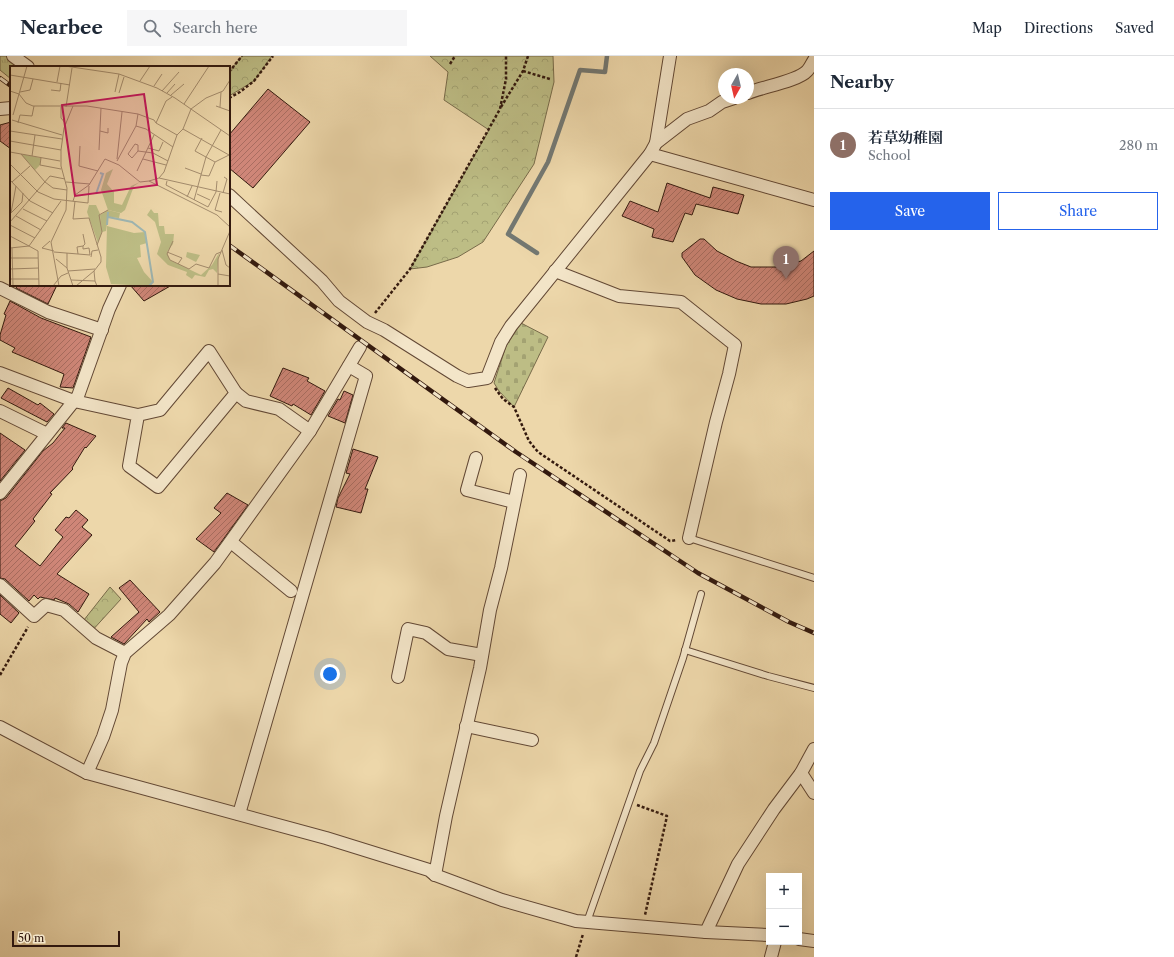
<!DOCTYPE html>
<meta charset="utf-8">
<style>
body{margin:0;font-family:"Libre Caslon Text","Noto Serif JP",serif;background:#f6f6f7;color:#1f2937}
.controls{position:absolute;right:12px;bottom:12px;display:grid;overflow:hidden;border-radius:0px;box-shadow:0 4px 16px #0002}
.controls button{width:36px;height:36px;display:grid;place-items:center;padding:0;border:0;border-bottom:1px solid #e0e1e3;background:#fff;color:#1f2937;font:20px sans-serif}
.compass{position:absolute;left:718px;top:12px;width:36px;height:36px;border-radius:50%;background:#fff;box-shadow:0 4px 16px #0002;rotate:188deg}
.scale{position:absolute;left:12px;bottom:10px;width:108px;box-sizing:border-box;padding-left:4px;border:2px solid #33190e;border-top:0;font-size:11px;line-height:14px;white-space:nowrap;color:#33190e;-webkit-text-stroke:3px #f3e5c8;paint-order:stroke}
.you{position:absolute;left:330px;top:618px;width:14px;height:14px;margin:-10px;border:3px solid #fff;border-radius:50%;background:#1a73e8;box-shadow:0 0 0 6px #1a73e833}
.badge{display:grid;place-items:center;width:26px;height:26px;border-radius:50%;background:#2563eb;color:#fff;font-size:13px;font-weight:700}
.pin{position:absolute;translate:-50% -33px;filter:drop-shadow(0 1px 2px #0008)}
.pin::after{content:'';position:absolute;top:21px;width:14px;height:12px;background:inherit;clip-path:polygon(0 0,100% 0,50% 100%)}
.list{margin:0;padding:0;list-style:none}
h2{display:flex;justify-content:space-between;align-items:center;height:52px;margin:0;padding:0 16px;font-size:17px}
h2 small{font-size:13px;font-weight:400;color:#747a83}
.list li{display:grid;grid-template-columns:26px 1fr auto;gap:12px;align-items:center;box-sizing:border-box;height:72px;padding:0 16px;border-top:1px solid #e0e1e3}
.list b{display:block;font-size:15px;white-space:nowrap}
.list p{margin:0;font-size:13px;white-space:nowrap;color:#747a83}
.list em{font-size:13px;font-style:normal;color:#747a83}
.actions{display:flex;gap:8px;padding:12px 16px}
.actions a{flex:1;padding:9px 0;border:1px solid #2563eb;border-radius:0px;text-align:center;font-size:14px;color:#2563eb}
.actions .main{background:#2563eb;color:#fff}
.icon{flex:none;width:22px;height:22px;fill:none;stroke:currentColor;stroke-width:2;stroke-linecap:round;stroke-linejoin:round}
.map{position:relative;flex:none;width:814px;height:901px;overflow:hidden}
header{display:flex;align-items:center;gap:24px;box-sizing:border-box;height:56px;padding:0 20px;background:#fff;border-bottom:1px solid #e0e1e3}
header strong{font-size:19px}
nav{display:flex;gap:22px;margin-inline-start:auto;font-size:14px}
.search{width:280px;height:36px;background:#f6f6f7;display:flex;align-items:center;gap:10px;box-sizing:border-box;padding:0 14px;border-radius:0px;color:#747a83;font-size:15px}
main{display:flex}
aside{flex:1;background:#fff}
.map>svg:first-child{display:block}
.grass{fill:url(#grass-tufts);stroke:#786b4a}
.forest{fill:url(#forest-crowns);stroke:#786b4a}
.cemetery{fill:url(#cemetery-stones);stroke:#786b4a}
.lines{fill:none;stroke-linecap:round;stroke-linejoin:round}
.stream{stroke:#737872;stroke-width:4.5}
.building{fill:url(#building-hatch);stroke:#33190e}
.lane-casing{stroke:#624835;stroke-width:8}
.street-casing{stroke:#624835;stroke-width:14}
.path{stroke:#33190e;stroke-width:2.5;stroke-dasharray:3 2;stroke-linecap:butt}
.lane{stroke:#f3e5c8;stroke-width:6}
.street{stroke:#f3e5c8;stroke-width:12}
.rail-casing{stroke:#33190e;stroke-width:4.5}
.rail{stroke:#f3e5c8;stroke-width:3;stroke-dasharray:9;stroke-linecap:butt}
.inset-river{fill:none;stroke:#9eb7b4;stroke-width:2}
.inset-road{fill:none;stroke:#a38b6c;stroke-width:1}
.view{fill:#c2185b;fill-opacity:0.15;stroke:#c2185b;stroke-width:2}
.inset-edge{fill:none;stroke:#33190e;stroke-width:2}
</style>
<header>
<strong>Nearbee</strong>
<div class="search"><svg class="icon" aria-label="search" viewBox="0 0 24 24"><circle cx="10" cy="10" r="6"/><path d="M15 15l6 6"/></svg>Search here</div>
<nav><a>Map</a><a>Directions</a><a>Saved</a></nav>
</header>
<main>
<div class="map">
<svg width="814" height="901" viewBox="0 0 814 901">
<defs>
<pattern id="grass-tufts" width="24" height="20" patternUnits="userSpaceOnUse"><rect width="24" height="20" fill="#bdbd85"/><path d="M3 7l-1-3M5 7V3M7 7l1-3M15 17l-1-3M17 17v-4M19 17l1-3" fill="none" stroke="#a3a272"/></pattern>
<pattern id="forest-crowns" width="20" height="18" patternUnits="userSpaceOnUse"><rect width="20" height="18" fill="#bdbd85"/><path d="M2 6a3 3 0 1 1 6 0M12 15a3 3 0 1 1 6 0" fill="none" stroke="#a3a272"/></pattern>
<pattern id="cemetery-stones" width="16" height="16" patternUnits="userSpaceOnUse"><rect width="16" height="16" fill="#bdbd85"/><path d="M2 7V4a2 2 0 0 1 4 0v3zM10 15v-3a2 2 0 0 1 4 0v3z" fill="#a3a272"/></pattern>
<pattern id="building-hatch" width="6" height="6" patternUnits="userSpaceOnUse"><rect width="6" height="6" fill="#cf8678"/><path d="M-1 1l2-2M0 6l6-6M5 7l2-2" fill="none" stroke="#a96d61"/></pattern>
</defs>
<rect width="100%" height="100%" fill="#edd7aa"/>
<filter id="stains"><feTurbulence type="fractalNoise" baseFrequency=".005" numOctaves="4"/><feColorMatrix values="0 0 0 0 .2 0 0 0 0 .09 0 0 0 0 .02 0 0 0 .5 -.17"/></filter>
<radialGradient id="worn" r=".72"><stop offset=".6" stop-color="#630" stop-opacity="0"/><stop offset="1" stop-color="#630" stop-opacity=".3"/></radialGradient>
<!-- grass -->
<path class="grass" d="M0 0H13L28 11H11V23L0 14Z"/>
<!-- forest -->
<g class="forest">
<path d="M242 0H272L254 25 229 40V16Z"/>
<path d="M430 0H553L554 26 534 108 483 186 458 201 427 211 410 213 489 74 444 44 448 16Z"/>
<path d="M110 531 121 543 90 577 80 569Z"/>
</g>
<!-- cemetery -->
<path class="cemetery" d="M521 267 548 281 514 351 499 335 494 327 506 290Z"/>
<g class="lines">
<!-- stream -->
<path class="stream" d="M537 197 508 178 548 106 580 14 605 16 607 0"/>
</g>
<!-- building -->
<g class="building">
<path d="M268 33 310 66 253 132 229 112V79Z"/>
<path d="M11 66V93L0 85V69Z"/>
<path d="M667 127 710 142 713 131 744 139 738 158 696 148 692 159 685 157 673 186 652 181 654 173 622 160 630 145 658 156Z"/>
<path d="M700 183H704L717 195 736 205 751 211H777L801 205 814 195V240L807 243 786 248H761L737 243 716 234 695 219 682 201V197Z"/>
<path d="M18 229H57L48 248 16 232Z"/>
<path d="M130 229H172L144 245Z"/>
<path d="M10 245 41 262 91 281 73 332 60 331 64 318 12 296 15 292 0 284V279L6 259 4 258Z"/>
<path d="M283 312 309 322 307 325 325 335 311 359 293 348 292 350 270 340Z"/>
<path d="M8 332 38 349 40 347 54 358 47 366 1 342Z"/>
<path d="M344 335 353 339 345 367 328 360 338 343 340 344Z"/>
<path d="M66 367 96 380 86 392 85 391 72 412 73 413 50 437 52 438 33 463 35 465 15 490 40 510 63 481 55 474 66 461 69 462 76 454 88 464 82 471 92 479 57 518 89 538 78 556 69 548 55 542 54 544 40 541 38 543 34 539 29 545 5 523 0 522V445L6 442 43 395 53 387 65 372H62Z"/>
<path d="M0 377 25 394 0 425Z"/>
<path d="M353 393 378 401 365 433H368L361 457 336 451 338 442 350 418 346 417Z"/>
<path d="M227 437 248 449 214 496 196 483 221 457 214 452Z"/>
<path d="M130 524 160 556 149 566 147 563 124 588 111 581 139 556 119 532Z"/>
<path d="M0 539 19 557 11 567 0 558Z"/>
</g>
<g class="lines">
<!-- lane casing -->
<g class="lane-casing">
<g id="lane">
<path d="M689 482 814 522"/>
<path d="M685 594 768 620 814 632"/>
<path d="M587 866 640 715 654 687 683 602 701 538"/>
</g>
</g>
<!-- street casing -->
<g class="street-casing">
<g id="street">
<path d="M13 0 28 11"/>
<path d="M748 37C762 31 798 25 807 15 810 12 812 7 814 4"/>
<path d="M0 53 11 52"/>
<path d="M656 87 670 0"/>
<path d="M650 98 814 144"/>
<path d="M229 139 322 225 339 245 367 266 384 274 457 320 468 325 487 322 501 286 511 270 650 98 656 87 687 63 709 55 722 46 734 42"/>
<path d="M555 215 619 240 681 246 735 289 729 318 716 366 689 482"/>
<path d="M0 232 48 256 102 274"/>
<path d="M0 317 74 345 138 359 129 410 158 431 236 337 209 295 160 354 138 359"/>
<path d="M236 337 246 345 279 353 310 375"/>
<path d="M0 355 47 378"/>
<path d="M476 402 467 434 514 446"/>
<path d="M0 437 78 340 109 253 120 229"/>
<path d="M231 486 291 535"/>
<path d="M0 529 34 560 46 549 64 554 96 582 125 597"/>
<path d="M398 621 408 573 426 577 448 593 482 599"/>
<path d="M466 670 532 684"/>
<path d="M0 671 87 717 326 782 429 814 435 819 502 844 576 865 706 876 738 808 774 753 801 717 814 693"/>
<path d="M87 717 103 681 112 654 121 607 125 597 169 559 215 507 310 375 360 291"/>
<path d="M801 717 814 737"/>
<path d="M239 758 366 320 349 310"/>
<path d="M435 819 446 760 480 612 490 554 501 512 520 419"/>
<path d="M706 876 769 879"/>
<path d="M799 883 814 885"/>
<path d="M771 901 775 886"/>
</g>
</g>
<!-- path -->
<g class="path">
<path d="M450 8 455 0"/>
<path d="M523 15 550 23"/>
<path d="M229 16 242 0"/>
<path d="M229 42 240 36 254 25 273 0"/>
<path d="M501 51 523 15 528 0"/>
<path d="M375 257 410 213 500 53 506 23V0"/>
<path d="M495 332 503 343 514 351 529 385 538 396 670 485 677 484"/>
<path d="M0 619 28 571"/>
<path d="M637 749 667 760 645 859"/>
<path d="M576 901 583 878"/>
</g>
<!-- lane -->
<use href="#lane" class="lane"/>
<!-- street -->
<use href="#street" class="street"/>
<!-- rail casing -->
<g class="rail-casing">
<g id="rail">
<path d="M0 22 11 30"/>
<path d="M229 189 516 396 698 517 789 566 814 577"/>
</g>
</g>
<!-- rail -->
<use href="#rail" class="rail"/>
</g>
<!-- overview -->
<g transform="translate(10 10)">
<rect width="220" height="220" fill="#edd7aa"/>
<path d="M98 144 110 147 109 152 98 151 96 165 92 166 90 149Z" fill="#bdbd85"/>
<path d="M103 103 97 118 104 126V137L112 139 121 120 130 116 124 120 115 144 111 147 98 144 91 124 96 107ZM79 139H86L90 148 92 166 88 177 77 146ZM141 143 144 147H148L149 160H154L155 168H164L163 178 157 186 160 194 191 209 202 199 209 187 207 207 203 203 199 204 195 211 185 209 182 213 176 209 177 206 158 199 147 188 151 176 145 156 137 149Z" fill="#bdbd85"/>
<path d="M11 88 31 92 30 99 25 104ZM97 160 124 167 135 166 137 177 130 179 131 191 127 192 134 206 143 216 139 220 101 218 96 201ZM177 186 190 189 186 196 176 191Z" fill="#bdbd85"/>
<path class="inset-river" d="M86 128 93 108 90 107M98 151 122 156 135 166 143 216 139 220M97 159 98 146"/>
<path class="inset-road" d="M55 0 109 8 147 22 165 32 220 70M0 9 60 19M130 15 140 0M47 16 50 0M144 20 152 8M41 24 50 25 51 17M0 25 9 28 16 37 23 40H63M152 25 169 6M10 26 20 24 23 13M105 26 109 8M109 27 114 11M157 27 165 18M161 29 174 18M162 31 156 35 146 57 167 69 173 63 181 43 196 32 213 25 220 14M174 38 199 0M206 40 220 45M51 41V52L56 58M56 41 62 2M210 41 211 26M3 49 17 0M2 54 52 69M8 57 10 49 22 50 24 40M126 60 136 63 163 81M173 63 219 89M0 65 52 73M90 65 98 67V62M192 72 185 85 205 96M0 75 51 84M70 80 69 100 88 105M138 82 149 85 153 76M89 84 91 42M128 85 122 92 118 88 125 78 128 79V85L143 87 158 95M0 86 50 95M11 88 35 116 43 122 57 124M22 90 25 69M31 92 30 99 51 103M107 93 112 46M133 93 156 99M107 95 126 60 128 48M0 98 28 126 44 133 78 137 79 120M175 102 191 108M127 105 144 69M191 109 199 110 205 96 219 89M149 112 220 128M0 114 20 135 43 147M139 115 149 112 154 106 167 69M157 115 156 119 198 141 206 126 207 115M2 116 20 100M56 116 80 118M210 127 205 144 212 146M213 127 217 113 214 111M187 128 200 134M177 131 182 120M184 134 196 91 211 64M63 135 65 129 79 119 95 93 109 99 130 116 139 115 207 149 220 161M65 135 63 153 79 152 91 191V196L84 205 85 215M13 143 37 155M1 147 6 120M0 148 12 136 13 127M6 150 31 164M0 156 40 110 55 113M0 159 25 172M73 168 75 178 73 180M0 170 19 180 51 135M40 175 32 182 44 185M163 175 157 188 160 194 179 203 186 198 199 202 206 188 211 186M87 179 92 166 89 149 98 144M0 182 19 180 28 185 29 220M2 182 3 220M212 184 216 199 220 202M44 186 80 189 79 182 73 183V180L67 181 68 188M157 186 172 192 168 198M57 187V202M81 191 82 185 88 184M0 192H28M46 193 57 202 61 214M0 203 29 202M58 205 85 203M208 208 220 210M0 213H29M43 220 51 210 58 207M49 220 41 176 56 144 57 122 51 100V84L54 62 63 40H77L128 48 144 54 146 57M63 220 61 214 85 215 87 220M66 220 84 205M208 220V193L220 165"/>
<path class="view" d="M134 28 147 119 65 130 52 39Z"/>
<rect width="220" height="220" class="inset-edge"/>
</g>
<rect width="100%" height="100%" filter="url(#stains)"/>
<rect width="100%" height="100%" fill="url(#worn)"/>
</svg>
<div class="controls">
<button>+</button>
<button>−</button>
</div>
<svg class="compass" viewBox="-18 -18 36 36"><path d="M0-13l5 13h-10z" fill="#e53935"/><path d="M0 13l5-13h-10z" fill="#747a83"/></svg>
<div class="scale">50 m</div>
<div class="you"></div>
<div class="pin badge" style="left:786px;top:223px;background:#8d6e63">1</div>
</div>
<aside>
<h2>Nearby<small></small></h2>
<ul class="list">
<li><span class="badge" style="background:#8d6e63">1</span><div><b>若草幼稚園</b><p>School</p></div><em>280 m</em></li>
</ul>
<div class="actions"><a class="main">Save</a><a>Share</a></div>
</aside>
</main>
